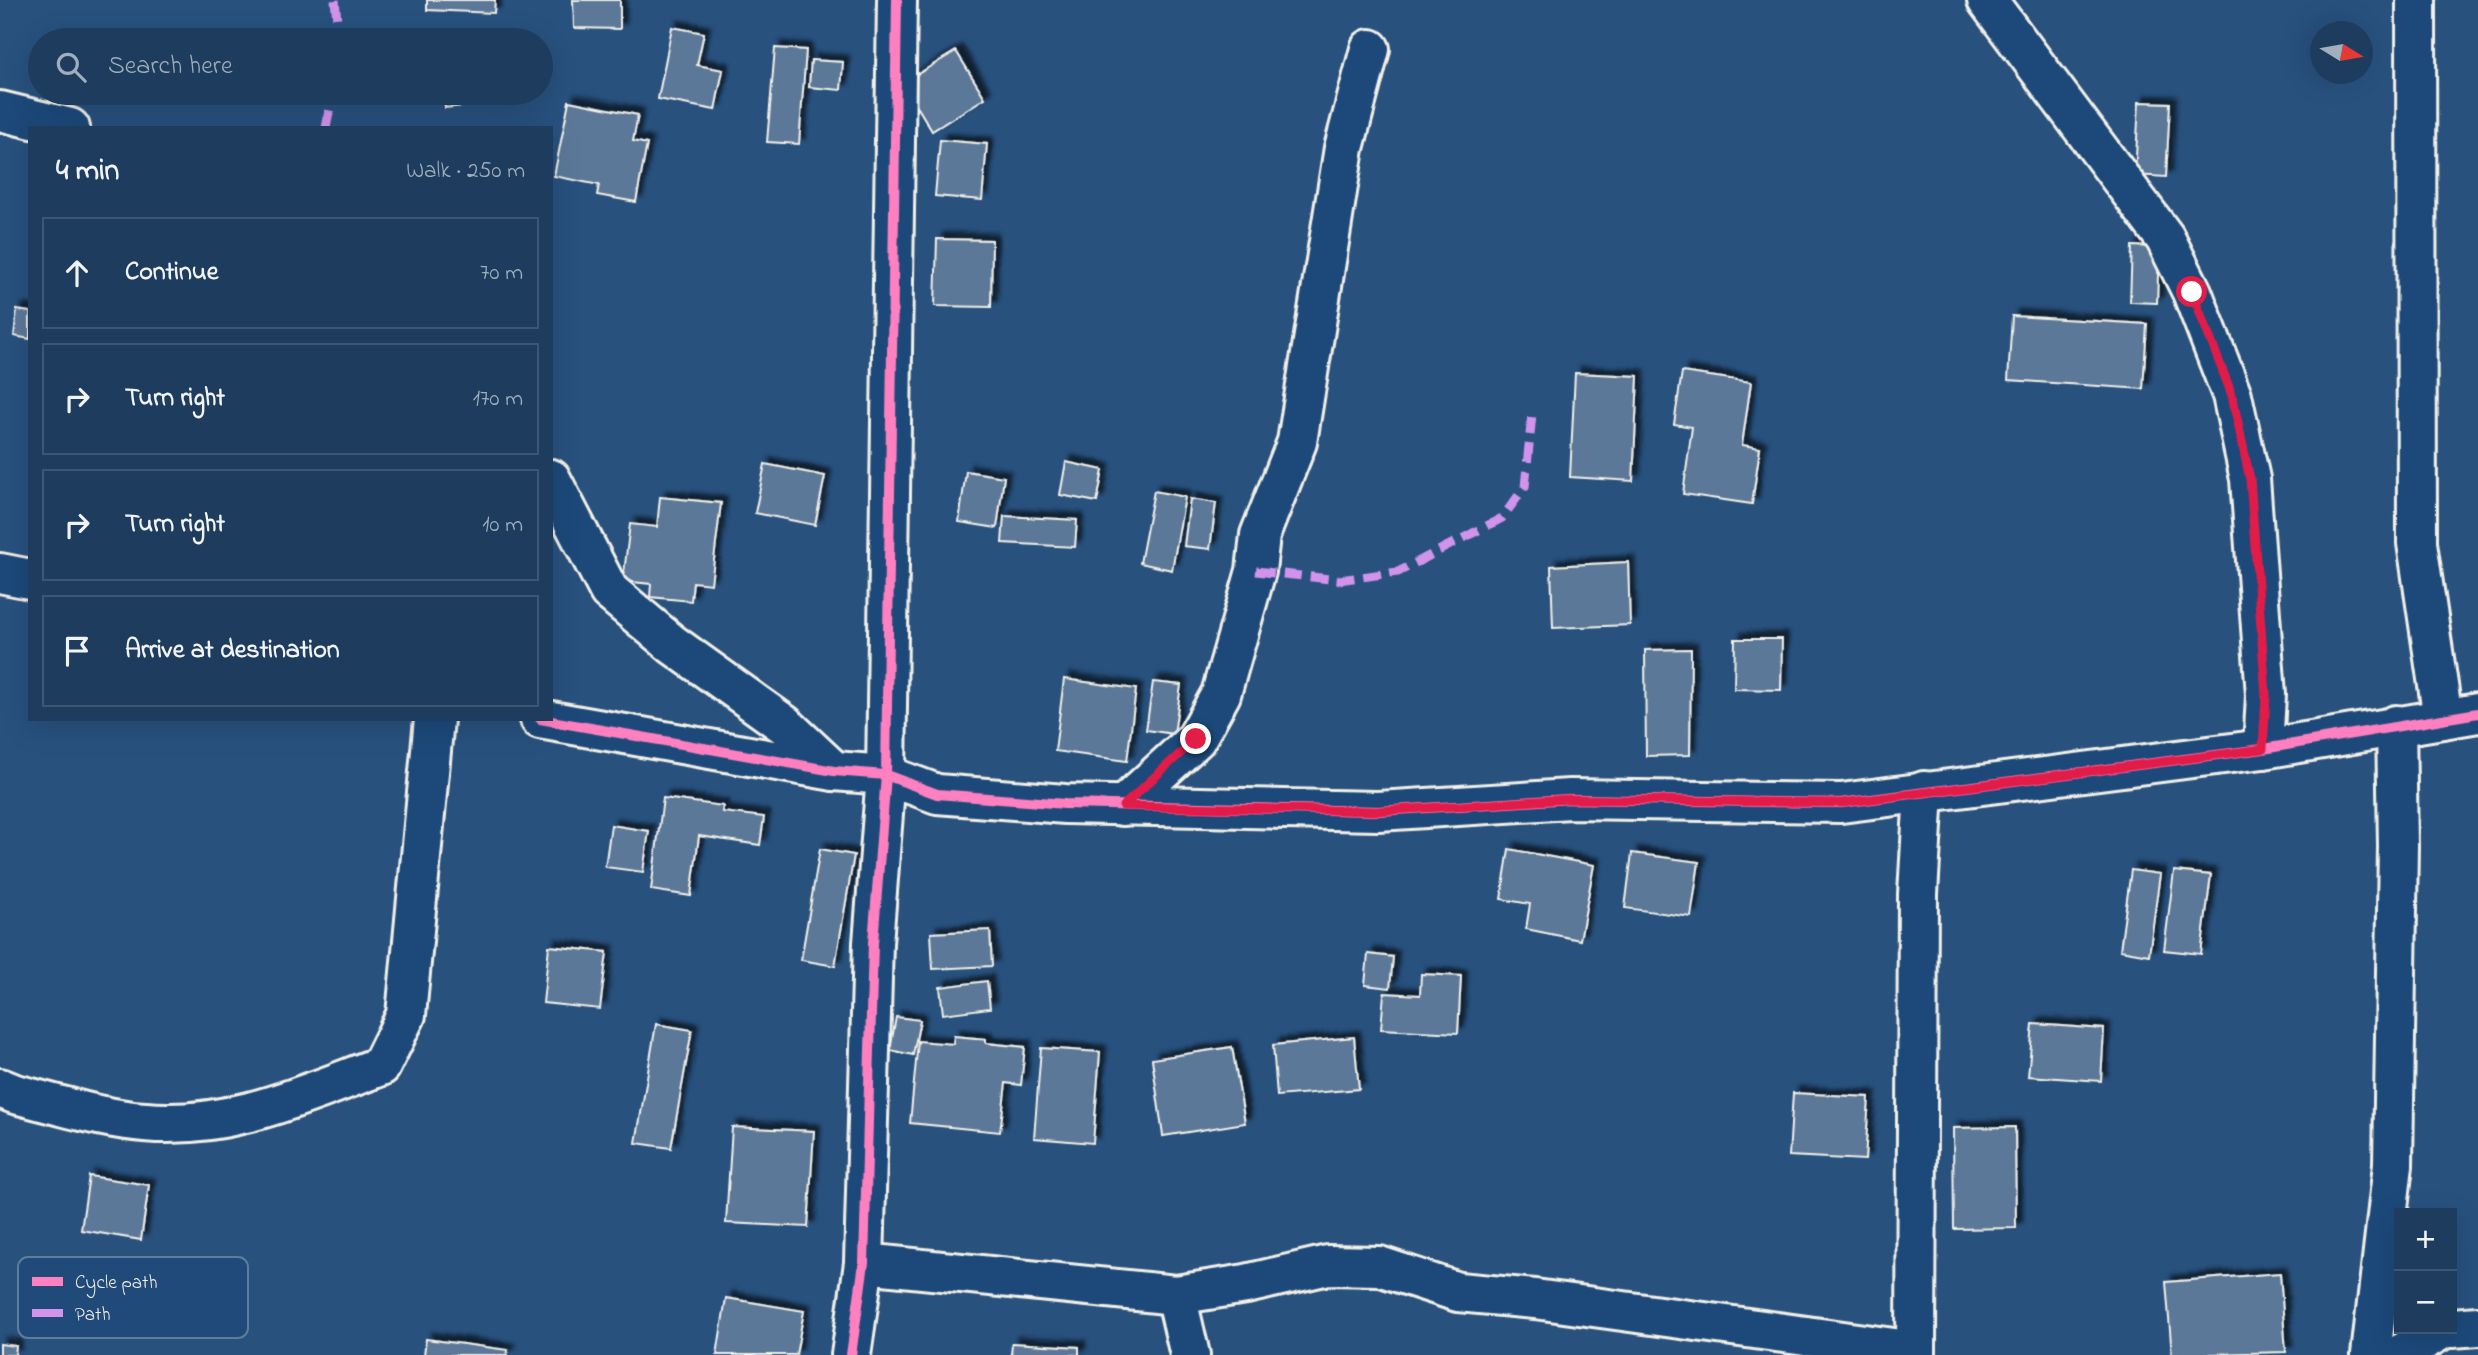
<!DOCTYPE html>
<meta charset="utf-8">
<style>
body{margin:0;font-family:"Indie Flower",sans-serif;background:#264464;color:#f1f3f6}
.controls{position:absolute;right:21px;bottom:21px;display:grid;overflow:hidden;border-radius:0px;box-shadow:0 7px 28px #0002}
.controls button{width:63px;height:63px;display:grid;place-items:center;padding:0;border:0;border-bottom:2px solid #3c5673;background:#1e3d5e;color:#f1f3f6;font:35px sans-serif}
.compass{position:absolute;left:2310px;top:21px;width:63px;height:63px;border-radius:50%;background:#1e3d5e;box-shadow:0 7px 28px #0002;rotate:101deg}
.stop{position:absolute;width:21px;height:21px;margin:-16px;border:5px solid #e11d48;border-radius:50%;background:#fff}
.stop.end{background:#e11d48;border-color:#fff;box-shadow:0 2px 7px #0008}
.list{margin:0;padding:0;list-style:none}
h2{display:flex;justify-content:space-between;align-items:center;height:91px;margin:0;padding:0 28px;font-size:30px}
h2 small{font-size:23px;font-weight:400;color:#a1aebc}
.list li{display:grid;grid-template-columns:46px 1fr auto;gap:21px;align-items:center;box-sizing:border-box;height:112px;margin:0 14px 14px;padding:0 14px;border:2px solid #3c5673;border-radius:0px}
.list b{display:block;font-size:26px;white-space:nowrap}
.list em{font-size:23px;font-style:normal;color:#a1aebc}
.icon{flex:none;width:38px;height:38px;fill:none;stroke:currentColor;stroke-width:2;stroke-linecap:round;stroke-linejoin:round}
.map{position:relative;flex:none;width:2478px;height:1355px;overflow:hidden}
.search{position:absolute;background:#1e3d5e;box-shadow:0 7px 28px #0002;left:28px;top:28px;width:525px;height:77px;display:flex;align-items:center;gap:18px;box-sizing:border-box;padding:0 24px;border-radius:38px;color:#a1aebc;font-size:26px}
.panel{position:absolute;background:#1e3d5e;box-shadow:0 7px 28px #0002;left:28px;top:126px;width:525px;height:595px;border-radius:0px}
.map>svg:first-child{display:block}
.building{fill:#5b7899;stroke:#f4f1e8;stroke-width:2;filter:url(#shadow)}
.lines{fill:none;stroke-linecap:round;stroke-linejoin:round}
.minor-casing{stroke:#f4f1e8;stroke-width:44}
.minor{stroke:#1f4a7a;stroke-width:38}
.quiet{stroke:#d193ec;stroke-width:9;stroke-dasharray:18 9;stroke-linecap:butt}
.cycleway-casing{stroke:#1f4a7a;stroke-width:15}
.cycleway{stroke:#ff80c0;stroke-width:10}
.route{stroke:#e11d48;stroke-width:9}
.key{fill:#1f4a7a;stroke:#5f7c9b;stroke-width:2}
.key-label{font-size:19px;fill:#f4f1e8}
</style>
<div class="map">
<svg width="2478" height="1355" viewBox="0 0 2478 1355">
<defs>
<filter id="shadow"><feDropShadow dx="6" dy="-6" stdDeviation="2" flood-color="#0009"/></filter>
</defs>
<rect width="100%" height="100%" fill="#28517e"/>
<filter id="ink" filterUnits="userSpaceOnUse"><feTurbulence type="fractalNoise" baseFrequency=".0143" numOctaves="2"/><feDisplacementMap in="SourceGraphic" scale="14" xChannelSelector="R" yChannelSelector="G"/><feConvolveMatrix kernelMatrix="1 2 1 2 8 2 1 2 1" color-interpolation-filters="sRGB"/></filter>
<g filter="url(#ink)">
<!-- building -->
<g class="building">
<path d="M427 0H495L494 13 427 10Z"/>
<path d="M573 0H620V29L574 28Z"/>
<path d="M672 27 704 33 697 65 723 70 715 110 658 99Z"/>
<path d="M775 48 806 50 799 144 767 142Z"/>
<path d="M956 51 985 98 932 131 903 83Z"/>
<path d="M811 60 843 62 841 90 809 87Z"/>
<path d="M444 93H493L494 103 445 108Z"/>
<path d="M569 101 638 115 633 141 647 144 636 202 597 195 599 185 554 176Z"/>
<path d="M2139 102 2170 103 2166 177 2135 175Z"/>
<path d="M940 140 987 144 982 200 935 196Z"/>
<path d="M937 239 992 240 991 307 935 306Z"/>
<path d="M2132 246 2159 247 2157 303 2130 302Z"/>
<path d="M17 310 30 312V339L14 336Z"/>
<path d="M2012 316 2147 324 2143 389 2008 380Z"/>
<path d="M1682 372 1751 382 1742 445 1760 448 1752 504 1683 494 1692 427 1674 424Z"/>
<path d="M1575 373 1638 376 1633 481 1570 477Z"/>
<path d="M1066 462 1103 470 1097 502 1060 495Z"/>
<path d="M765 464 825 476 815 525 755 513Z"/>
<path d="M966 471 1004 477 997 528 959 522Z"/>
<path d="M1154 491 1185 497 1172 570 1140 563Z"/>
<path d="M660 497 721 503 711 584 693 582 691 601 650 597 651 584 623 581 630 524 657 527Z"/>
<path d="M1190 499 1216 503 1210 549 1184 546Z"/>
<path d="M1004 516 1077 520 1075 547 1002 543Z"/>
<path d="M1628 562 1630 625 1553 628 1551 566Z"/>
<path d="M1735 639H1782L1781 690 1734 689Z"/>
<path d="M1691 649 1690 755 1646 756 1645 650Z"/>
<path d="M1064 679 1136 689 1127 761 1055 751Z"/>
<path d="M1153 682 1181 685 1174 734 1146 730Z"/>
<path d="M663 798 723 806 722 812 764 817 760 845 699 836 691 896 651 890Z"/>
<path d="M611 825 649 831 643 872 605 867Z"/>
<path d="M820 849 854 855 835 966 801 960Z"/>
<path d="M1509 849 1594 865 1580 940 1526 929 1530 904 1501 899Z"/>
<path d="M1632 853 1699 862 1691 917 1625 908Z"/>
<path d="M2131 870 2160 874 2149 955 2120 950Z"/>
<path d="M2174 871 2211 875 2201 954 2164 950Z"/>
<path d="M990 930 992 966 933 969 931 933Z"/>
<path d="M549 946 607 952 600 1009 543 1003Z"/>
<path d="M1368 954 1393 957 1390 988 1365 985Z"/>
<path d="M1421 974 1461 976 1458 1033 1381 1029 1384 993 1420 995Z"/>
<path d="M987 981 990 1008 943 1014 940 987Z"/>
<path d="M896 1017 920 1020 913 1055 890 1050Z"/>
<path d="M656 1024 692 1030 671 1148 636 1143Z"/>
<path d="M2033 1024 2104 1029 2101 1081 2028 1076Z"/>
<path d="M954 1036 986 1039V1043L1025 1047 1021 1085 1006 1083 1000 1132 910 1123 918 1041 953 1044Z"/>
<path d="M1354 1037 1359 1089 1277 1096 1273 1045Z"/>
<path d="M1232 1047 1245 1123 1163 1136 1152 1059Z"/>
<path d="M1041 1048 1100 1052 1093 1143 1034 1138Z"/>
<path d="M1793 1093 1869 1097 1865 1160 1789 1156Z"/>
<path d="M732 1127 814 1131 808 1227 726 1223Z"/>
<path d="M2015 1127 2016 1228 1954 1229 1953 1128Z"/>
<path d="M89 1176 149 1185 141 1240 81 1230Z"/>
<path d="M2280 1273 2286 1352 2172 1355 2166 1282Z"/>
<path d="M726 1298 804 1311 796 1355H717Z"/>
<path d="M426 1339 508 1350 507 1355H424Z"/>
<path d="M1012 1343 1079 1347V1355H1011Z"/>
<path d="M0 1344 16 1346 15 1355H0Z"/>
</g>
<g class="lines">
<!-- minor casing -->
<g class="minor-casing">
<g id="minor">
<path d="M1987 0 2165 238 2192 292 2232 395 2250 479 2266 695 2263 749"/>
<path d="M2416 0 2417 543 2443 719"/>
<path d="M0 111 70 128"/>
<path d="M551 479 609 591 672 644 785 725 834 771"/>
<path d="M0 573 30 579"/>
<path d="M540 719 834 771 886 775 937 794 1065 804 1378 811 1570 799 1841 803 2263 749 2478 713"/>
<path d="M1123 806 1196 739 1221 694 1256 571 1260 535 1297 442 1344 148 1370 49"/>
<path d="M0 1088 15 1094C57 1104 102 1119 145 1122 228 1130 305 1094 381 1066L406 1015 434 719"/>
<path d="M864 1263 1176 1295 1246 1284 1328 1265 1379 1266 1458 1292 1535 1299 1916 1351"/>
<path d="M1176 1295 1190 1355"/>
<path d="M2452 1328 2478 1326"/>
<path d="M851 1355 864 1263 873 943 886 775 897 0"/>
<path d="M1916 1355 1918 894 1924 791"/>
<path d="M2371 1355 2393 1165 2398 846 2396 725"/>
<path d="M2399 1355 2443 1329"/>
</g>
</g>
<!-- minor -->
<use href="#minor" class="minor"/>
<!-- quiet -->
<g class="quiet">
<path d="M335 0 339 40"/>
<path d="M326 128 333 93"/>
<path d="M1256 571 1339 580 1398 572 1502 518 1525 487 1532 414"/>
</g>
<!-- cycleway casing -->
<g class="cycleway-casing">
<g id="cycleway">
<path d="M540 719 834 771 886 775 937 794 1065 804 1378 811 1570 799 1841 803 2263 749 2478 713"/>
<path d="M851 1355 864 1263 873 943 886 775 897 0"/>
</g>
</g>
<!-- cycleway -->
<use href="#cycleway" class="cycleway"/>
</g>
</g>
<g class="lines" filter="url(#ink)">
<!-- route -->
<path class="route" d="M1196 739 1123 806 1377 811 1570 799 1842 803 2263 749 2266 695 2250 479 2232 395 2192 292"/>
</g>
<!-- legend -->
<rect x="18" y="1257" width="230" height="81" rx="10" class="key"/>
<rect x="32" y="1277" width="31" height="9" fill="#ff80c0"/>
<rect x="32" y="1309" width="31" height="8" fill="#d193ec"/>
<g class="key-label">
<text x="75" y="1288">Cycle path</text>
<text x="75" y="1320">Path</text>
</g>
</svg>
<div class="controls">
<button>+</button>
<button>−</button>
</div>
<svg class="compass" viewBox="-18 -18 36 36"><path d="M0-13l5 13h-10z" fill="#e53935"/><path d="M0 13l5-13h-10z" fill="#a1aebc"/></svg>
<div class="stop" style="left:2192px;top:292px"></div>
<div class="stop end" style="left:1196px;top:739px"></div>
<div class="search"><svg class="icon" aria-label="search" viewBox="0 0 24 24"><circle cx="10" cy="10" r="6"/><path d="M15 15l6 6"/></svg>Search here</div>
<section class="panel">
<h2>4 min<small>Walk · 250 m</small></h2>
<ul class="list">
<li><svg class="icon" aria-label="ahead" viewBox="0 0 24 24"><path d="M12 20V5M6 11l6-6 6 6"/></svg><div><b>Continue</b></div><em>70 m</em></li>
<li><svg class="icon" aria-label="right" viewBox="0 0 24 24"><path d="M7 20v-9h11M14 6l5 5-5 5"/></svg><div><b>Turn right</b></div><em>170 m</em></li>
<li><svg class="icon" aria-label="right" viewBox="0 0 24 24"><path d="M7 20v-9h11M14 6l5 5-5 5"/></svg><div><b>Turn right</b></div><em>10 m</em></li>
<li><svg class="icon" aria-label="arrive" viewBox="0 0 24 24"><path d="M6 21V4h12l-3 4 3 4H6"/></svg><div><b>Arrive at destination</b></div></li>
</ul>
</section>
</div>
